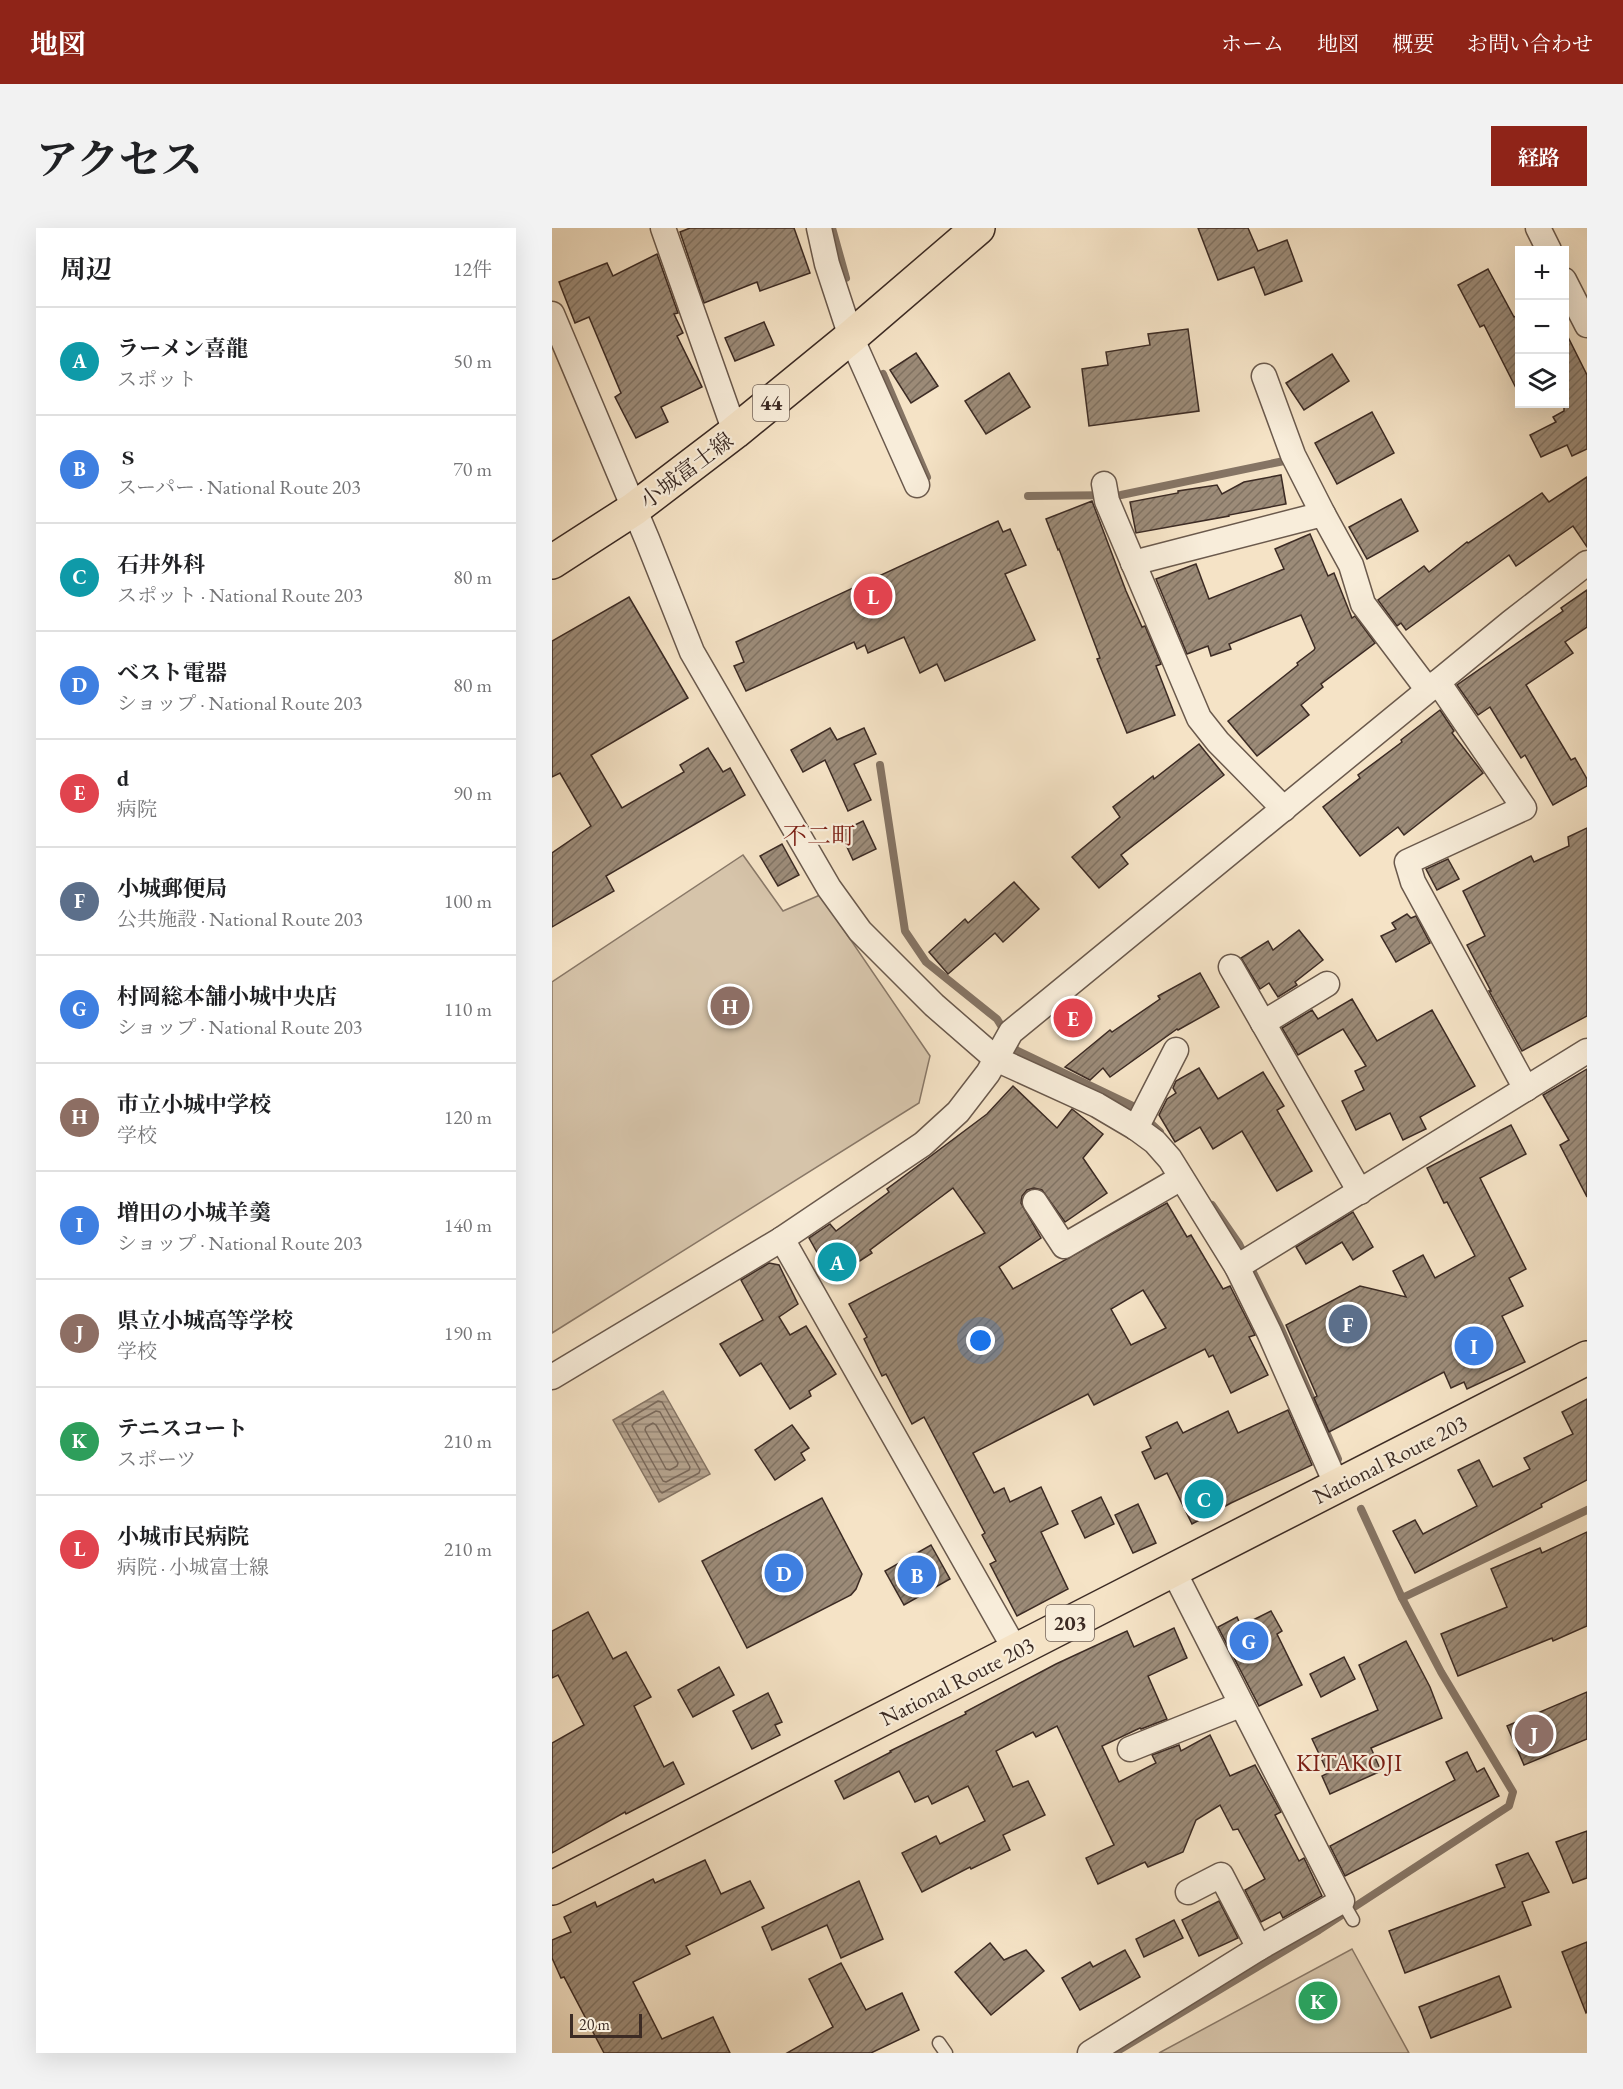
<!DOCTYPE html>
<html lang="ja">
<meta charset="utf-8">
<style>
body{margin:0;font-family:"EB Garamond","Noto Serif JP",serif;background:#f2f2f2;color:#202124}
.controls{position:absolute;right:18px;top:18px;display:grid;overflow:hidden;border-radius:0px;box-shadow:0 6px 24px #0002}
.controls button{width:54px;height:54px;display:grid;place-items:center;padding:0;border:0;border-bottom:2px solid #e0e0e0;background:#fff;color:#202124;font:30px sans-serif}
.scale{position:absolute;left:18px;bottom:15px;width:72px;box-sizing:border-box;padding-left:6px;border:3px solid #3c2b24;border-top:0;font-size:16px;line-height:21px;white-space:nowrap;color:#3c2b24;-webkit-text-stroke:4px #f8edda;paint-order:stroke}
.you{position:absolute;left:429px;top:1113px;width:21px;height:21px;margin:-15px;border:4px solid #fff;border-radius:50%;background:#1a73e8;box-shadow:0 0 0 9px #1a73e833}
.badge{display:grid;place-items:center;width:39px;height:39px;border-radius:50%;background:#8f2418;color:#fff;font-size:20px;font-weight:700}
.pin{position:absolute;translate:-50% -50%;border:3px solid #fff;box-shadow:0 2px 6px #0006}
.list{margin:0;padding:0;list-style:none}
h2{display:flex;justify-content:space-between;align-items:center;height:78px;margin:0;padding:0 24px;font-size:26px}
h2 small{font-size:20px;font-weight:400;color:#757577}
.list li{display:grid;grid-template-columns:39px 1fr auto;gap:18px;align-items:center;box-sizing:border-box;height:108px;padding:0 24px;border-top:2px solid #e0e0e0}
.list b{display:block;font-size:22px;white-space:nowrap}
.list p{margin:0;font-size:20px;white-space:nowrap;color:#757577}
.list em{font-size:20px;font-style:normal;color:#757577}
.icon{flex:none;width:33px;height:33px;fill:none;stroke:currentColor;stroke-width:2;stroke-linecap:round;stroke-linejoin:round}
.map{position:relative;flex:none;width:1035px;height:1825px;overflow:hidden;border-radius:0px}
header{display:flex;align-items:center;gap:36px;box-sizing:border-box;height:84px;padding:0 30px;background:#8f2418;color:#fff}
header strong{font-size:28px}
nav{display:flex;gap:33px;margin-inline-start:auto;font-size:21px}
.intro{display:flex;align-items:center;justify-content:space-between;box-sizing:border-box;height:144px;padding:0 36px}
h1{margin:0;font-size:42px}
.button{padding:15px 27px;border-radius:0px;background:#8f2418;color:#fff;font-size:21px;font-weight:700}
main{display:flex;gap:36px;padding:0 36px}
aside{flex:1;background:#fff;border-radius:0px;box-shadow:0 6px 24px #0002}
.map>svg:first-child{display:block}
.park{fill:#d6c4aa;stroke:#897867;stroke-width:1.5}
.water{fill:url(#water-rules);stroke:#857464;stroke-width:1.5}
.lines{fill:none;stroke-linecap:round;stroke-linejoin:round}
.shore{stroke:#79685a;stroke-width:1.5}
.stream{stroke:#857464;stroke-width:8}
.building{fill:url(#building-hatch);stroke:#3c2b24;stroke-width:1.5;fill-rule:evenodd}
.service-casing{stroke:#6a594c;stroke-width:15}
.minor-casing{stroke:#6a594c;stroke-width:27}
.primary-casing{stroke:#3c2b24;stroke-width:36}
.trunk-casing{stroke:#3c2b24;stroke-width:36}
.service{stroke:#f8edda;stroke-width:12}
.minor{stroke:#f8edda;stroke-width:24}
.primary{stroke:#f5e3c6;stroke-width:33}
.trunk{stroke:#f5e3c6;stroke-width:33}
.labels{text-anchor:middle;stroke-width:4.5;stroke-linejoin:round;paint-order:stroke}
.shield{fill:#f8edda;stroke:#74655b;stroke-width:1.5}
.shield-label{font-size:21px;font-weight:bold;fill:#3c2b24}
.street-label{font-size:22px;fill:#3c2b24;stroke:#f8edda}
.neighbourhood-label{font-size:24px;fill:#7a1f14;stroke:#f8edda}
</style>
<header>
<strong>地図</strong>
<nav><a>ホーム</a><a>地図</a><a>概要</a><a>お問い合わせ</a></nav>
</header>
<div class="intro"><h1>アクセス</h1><a class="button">経路</a></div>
<main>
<aside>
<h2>周辺<small>12件</small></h2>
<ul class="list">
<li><span class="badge" style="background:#0f9aa8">A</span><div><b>ラーメン喜龍</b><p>スポット</p></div><em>50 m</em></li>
<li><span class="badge" style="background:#3f7fe0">B</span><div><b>ｓ</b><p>スーパー · National Route 203</p></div><em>70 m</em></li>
<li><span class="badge" style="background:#0f9aa8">C</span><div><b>石井外科</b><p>スポット · National Route 203</p></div><em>80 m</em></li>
<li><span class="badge" style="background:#3f7fe0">D</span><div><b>ベスト電器</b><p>ショップ · National Route 203</p></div><em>80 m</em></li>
<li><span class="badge" style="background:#e0444e">E</span><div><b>d</b><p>病院</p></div><em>90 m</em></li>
<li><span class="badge" style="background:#5c6f8a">F</span><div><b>小城郵便局</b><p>公共施設 · National Route 203</p></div><em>100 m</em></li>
<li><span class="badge" style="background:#3f7fe0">G</span><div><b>村岡総本舗小城中央店</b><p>ショップ · National Route 203</p></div><em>110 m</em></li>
<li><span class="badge" style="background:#8d6e63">H</span><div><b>市立小城中学校</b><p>学校</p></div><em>120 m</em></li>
<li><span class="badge" style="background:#3f7fe0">I</span><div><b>増田の小城羊羹</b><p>ショップ · National Route 203</p></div><em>140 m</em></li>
<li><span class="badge" style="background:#8d6e63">J</span><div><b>県立小城高等学校</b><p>学校</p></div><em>190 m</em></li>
<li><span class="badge" style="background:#2e9e5b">K</span><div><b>テニスコート</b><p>スポーツ</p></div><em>210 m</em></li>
<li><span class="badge" style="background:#e0444e">L</span><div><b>小城市民病院</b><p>病院 · 小城富士線</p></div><em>210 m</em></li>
</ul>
</aside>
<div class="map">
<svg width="1035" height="1825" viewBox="0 0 1035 1825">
<defs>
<pattern id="water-rules" width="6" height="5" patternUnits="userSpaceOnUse" patternTransform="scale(1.5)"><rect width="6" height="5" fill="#b6a48f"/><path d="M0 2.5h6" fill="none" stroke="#958675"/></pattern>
<pattern id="building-hatch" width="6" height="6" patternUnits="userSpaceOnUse" patternTransform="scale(1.5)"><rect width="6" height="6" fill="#9c8b78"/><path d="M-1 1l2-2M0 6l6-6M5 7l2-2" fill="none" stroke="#807262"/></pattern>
</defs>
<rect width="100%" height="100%" fill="#f5e3c6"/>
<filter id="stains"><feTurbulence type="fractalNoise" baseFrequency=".00333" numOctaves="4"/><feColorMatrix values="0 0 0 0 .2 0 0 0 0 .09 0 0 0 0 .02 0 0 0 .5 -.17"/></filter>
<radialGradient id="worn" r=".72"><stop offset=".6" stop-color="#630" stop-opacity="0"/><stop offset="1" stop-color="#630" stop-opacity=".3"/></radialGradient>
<!-- park -->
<g class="park">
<path d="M191 627 231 683 268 667 378 828 367 875 0 1105V754Z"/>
<path d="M800 1721 857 1825H607Z"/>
</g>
<!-- water -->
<path class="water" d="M111 1163 158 1246 107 1274 61 1192Z"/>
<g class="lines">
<!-- shore -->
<g class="shore">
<path d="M106 1173 110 1174 148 1242 147 1245 110 1265 108 1263 70 1195Z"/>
<path d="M104 1183 108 1184 138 1239 137 1242 114 1254 111 1253 80 1198 82 1195Z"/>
<path d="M101 1195 104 1197 126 1235 125 1238 118 1242 114 1241 93 1202 94 1199Z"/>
</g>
<!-- stream -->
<g class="stream">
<path d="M280 0 294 50"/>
<path d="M331 146 375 249"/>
<path d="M476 268 569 267 732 233"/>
<path d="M328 537 353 703 374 734 445 791 464 822 579 877 608 904"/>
<path d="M660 977 687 1016 729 1101 786 1231"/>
<path d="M850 1370 1035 1282"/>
<path d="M562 1825 767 1702 957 1578 961 1564 889 1444 850 1370 809 1281"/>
</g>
</g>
<!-- building -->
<g class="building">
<path d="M138 0H242L258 45 208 63 205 54 152 75 128 4Z"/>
<path d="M646 0H696L706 23 735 12 750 53 713 67 702 39 666 52Z"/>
<path d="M105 26 126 85 122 86 131 105 125 108 150 159 109 179 116 194 84 210 63 169 69 165 37 89 23 95 7 54 55 35 61 48Z"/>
<path d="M936 41 962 89 968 86V168L932 97 928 99 906 57Z"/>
<path d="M212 94 222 117 183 133 173 110Z"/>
<path d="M636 101 647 183 537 198 530 141 556 137 554 124 598 117 596 106Z"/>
<path d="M1012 101 1035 147V221L1020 228 1015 217 989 229 978 207 1004 194 1001 189 1012 183Z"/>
<path d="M364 125 386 158 359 175 338 142Z"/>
<path d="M780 126 797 153 752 182 734 155Z"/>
<path d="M457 145 478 179 434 206 413 173Z"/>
<path d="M820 184 842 225 785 256 763 215Z"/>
<path d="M729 247 734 276 677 287V288L584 305 578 274 626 265V263L665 257 670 266 692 254Z"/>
<path d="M1035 249V319L1021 298 964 338 957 327 854 402 849 395 845 398 826 372 872 338 877 344 915 314 916 315 990 265 997 274Z"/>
<path d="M849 271 866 303 815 331 797 299Z"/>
<path d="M540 273 574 363 590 399 593 398 609 436 604 438 623 487 575 505 545 431 548 430 507 321 506 322 494 291Z"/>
<path d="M446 293 451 304 458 301 474 337 453 346 483 412 393 453 385 436 368 445 352 409 316 425 313 417 305 421 302 414 194 463 182 438 192 434 184 414Z"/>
<path d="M758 306 776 348 782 345 800 390 803 388 823 415 769 456 771 459 749 477 757 487 705 528 676 493 746 437 745 435 762 422 763 420 749 387 677 416 679 421 659 428 656 418 635 426 604 351 644 336 657 371 732 341 723 321Z"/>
<path d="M1035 362V399L1013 414 1021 425 974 457 1019 532 1023 530 1035 551V558L1001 577 973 527 969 530 938 479 926 487 905 457 1011 383 1009 380Z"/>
<path d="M77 369 136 470 39 527 70 580 132 544 128 537 156 520 171 544 178 540 193 567 54 648 62 663 0 699V625L39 598 8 545 0 549V413Z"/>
<path d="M888 482 902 503 900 505 931 545 852 607 846 599 808 628 771 579 808 550 806 547 850 514 849 512Z"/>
<path d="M278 500 285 512 312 500 324 526 302 536 319 572 296 583 273 532 251 544 239 522Z"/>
<path d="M647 516 672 547 569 627 576 636 547 660 520 629 568 589 561 579 601 548 602 551Z"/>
<path d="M311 593 324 621 301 632 288 604Z"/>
<path d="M1035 600V788L970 823 937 763H939L915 717 933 708 911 663 979 628 982 634 1017 618 1016 609Z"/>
<path d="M230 616 247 647 226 658 208 628Z"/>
<path d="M896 631 907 651 885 662 874 641Z"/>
<path d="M462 654 487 681 451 714 443 705 396 746 377 724 413 691 416 695Z"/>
<path d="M855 686 859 690 864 688 878 715 844 734 829 708 844 701 840 695Z"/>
<path d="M747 702 771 732 743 754 745 757 726 769 717 755 708 761 689 730 716 713 721 722Z"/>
<path d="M648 745 667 779 626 802 625 801 558 849 551 840 538 852 513 839 558 802 560 804 608 771 606 768Z"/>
<path d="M800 771 825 813 880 782 923 858 868 889 874 901 851 912 838 885 804 902 790 873 812 862 803 843 814 838 791 801 746 827 730 800 760 782 766 791Z"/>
<path d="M647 840 666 871 711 844 732 878 725 882 760 943 725 963 690 903 661 921 648 899 623 914 607 887 615 871 624 865 621 860 624 853Z"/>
<path d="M1035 841V969L1008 917 1017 912 991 867Z"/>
<path d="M461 858 505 900 520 881 551 906 531 930 555 965 513 994 490 962 482 960 475 962 470 968 469 975 489 1010 447 1039 461 1061 615 975 635 1009 639 1007 671 1061 678 1058 703 1107 697 1109 716 1147 679 1165 661 1127 657 1129 653 1121 542 1177 536 1166 421 1225 442 1265 452 1260 458 1274 489 1259 506 1296 489 1304 516 1361 465 1388 438 1336 444 1333 430 1307 433 1305 372 1189 360 1196 334 1146 330 1148 312 1111 315 1109 297 1076 433 1005 401 960 318 1022 320 1025 280 1051 257 1010 278 996 284 1003 337 964 335 961 435 886ZM591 1062 614 1100 579 1117 559 1081Z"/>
<path d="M959 897 974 926 928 950 974 1041 957 1050 971 1078 950 1088 973 1134 915 1161 912 1154 899 1160 892 1144 777 1204 762 1170 765 1168 734 1097 808 1058 854 1069 841 1043 871 1027 883 1050 923 1028 895 974 892 975 875 940Z"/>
<path d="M801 984 821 1019 801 1032 790 1014 754 1036 744 1019Z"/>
<path d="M217 1035 227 1037 246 1076 227 1089 238 1107 254 1098 284 1146 257 1163 259 1168 238 1181 209 1135 188 1148 168 1116 211 1092 189 1052Z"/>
<path d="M1035 1171V1252L989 1276 990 1279 863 1345 841 1303 863 1292 871 1306 925 1278 906 1242 927 1232 941 1259 978 1241 972 1230 1021 1206 1010 1184Z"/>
<path d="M736 1182 760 1237 679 1275 640 1296 615 1245 603 1251 590 1224 599 1220 594 1209 625 1194 631 1205 676 1183 686 1205Z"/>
<path d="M240 1197 257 1220 249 1225 253 1232 223 1252 203 1222Z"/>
<path d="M549 1269 562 1296 533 1310 520 1283Z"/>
<path d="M270 1270 310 1346 304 1361 299 1367 195 1420 150 1333Z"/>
<path d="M586 1276 604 1315 581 1325 563 1287Z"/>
<path d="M1035 1304V1398L1001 1413 1000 1410 906 1448 889 1406 955 1379 939 1341 988 1320 990 1325Z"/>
<path d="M379 1317 398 1351 352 1377 333 1343Z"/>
<path d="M719 1383 730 1403 725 1406 750 1457 707 1478 666 1399 685 1389 689 1398Z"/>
<path d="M36 1384 61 1431 74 1424 99 1469 82 1478 112 1539 121 1534 132 1556 74 1586 73 1584 0 1625V1515L32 1497 6 1447 0 1450V1403Z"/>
<path d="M622 1400 635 1430 596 1448 615 1491 589 1501 588 1500 550 1518 567 1554 604 1535 600 1527 627 1517 629 1523 658 1507 678 1548 703 1537 729 1584 723 1587 747 1633 752 1630 770 1668 731 1690 728 1684 709 1694 693 1662 713 1651 686 1601 681 1602 668 1577 644 1592 631 1624 596 1639 593 1634 546 1656 534 1630 562 1617 505 1498 484 1509 481 1504 444 1523 461 1559 476 1553 493 1587 451 1607 458 1622 419 1641 418 1639 370 1664 350 1625 384 1608 388 1616 433 1593 416 1558 380 1576 376 1568 363 1574 347 1543 292 1571 283 1553 339 1524 338 1523 414 1486 413 1484 504 1436 575 1403 582 1419Z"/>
<path d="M854 1413 878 1459 890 1490 819 1520 829 1543 778 1566 770 1548 776 1545 760 1511 826 1482 807 1437Z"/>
<path d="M792 1429 803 1451 769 1469 758 1446Z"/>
<path d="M167 1439 182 1467 141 1489 126 1462Z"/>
<path d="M1035 1464V1511L972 1537 955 1498Z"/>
<path d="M216 1465 230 1494 223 1497 228 1507 200 1521 181 1483Z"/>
<path d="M915 1524 925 1544 932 1540 947 1568 793 1648 778 1618 903 1552 894 1534Z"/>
<path d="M1035 1603V1650L1021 1655 1004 1614Z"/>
<path d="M976 1625 997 1664 970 1674 979 1697 853 1745 837 1703 953 1659 944 1637Z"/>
<path d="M153 1632 169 1666 198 1653 212 1680 134 1718 138 1726 81 1754 110 1811 161 1789 178 1825H52L12 1749 9 1750 0 1730V1712L19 1704 12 1689 43 1674 45 1679 101 1651 103 1655Z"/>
<path d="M307 1653 331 1711 289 1730 275 1697 220 1722 210 1699Z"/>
<path d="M667 1673 686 1710 647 1728 630 1692Z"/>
<path d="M622 1692 631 1710 592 1729 584 1711Z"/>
<path d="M1035 1714V1784L1034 1785 1010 1724Z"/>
<path d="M438 1715 452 1732 474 1722 492 1743 439 1787 403 1744Z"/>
<path d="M573 1722 588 1749 528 1782 510 1750 538 1734 541 1739Z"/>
<path d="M289 1735 314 1782 350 1765 367 1802 319 1825H235L281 1799 257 1751Z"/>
<path d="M947 1748 959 1779 879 1810 867 1779Z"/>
</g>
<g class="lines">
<!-- service casing -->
<g class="service-casing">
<g id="service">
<path d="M790 1673 801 1692"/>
<path d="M387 1815 394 1825"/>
</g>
</g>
<!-- minor casing -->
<g class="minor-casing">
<g id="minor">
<path d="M111 0 183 204"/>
<path d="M267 0 275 36 299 109 365 257"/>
<path d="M986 0 997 22"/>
<path d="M1012 52 1035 97"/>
<path d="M0 86 95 311 140 424 277 660 308 703 382 777 444 831 545 877 584 900 603 914 618 931 685 1039 717 1104 785 1258"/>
<path d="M712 148 741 227 771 286"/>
<path d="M552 256 555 273 647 490 666 514 732 581"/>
<path d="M581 335 771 286 799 337 811 376 876 462"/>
<path d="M886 454 972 580 855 634 861 654 974 861"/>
<path d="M679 739 808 964"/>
<path d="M711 795 775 756"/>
<path d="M584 900 624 822"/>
<path d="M483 974 512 1018 629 950"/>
<path d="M230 1011 464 1423"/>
<path d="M685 1039 1035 823"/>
<path d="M0 1149 230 1011 371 916 406 884 436 845 459 804 958 395 1035 335"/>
<path d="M578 1521 688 1477"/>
<path d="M636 1664 669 1647 707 1720"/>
<path d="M538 1825 707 1720 790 1673 621 1342"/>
</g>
</g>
<!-- primary casing -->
<g class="primary-casing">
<path id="primary" d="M0 334 82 281 183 204 299 109 426 0"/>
</g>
<!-- trunk casing -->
<g class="trunk-casing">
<path id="trunk" d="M0 1660 1035 1130"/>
</g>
<!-- service -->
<use href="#service" class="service"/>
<!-- minor -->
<use href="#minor" class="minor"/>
<!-- primary -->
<use href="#primary" class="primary"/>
<!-- trunk -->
<use href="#trunk" class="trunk"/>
</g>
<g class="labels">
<!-- shield labels -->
<g class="shield">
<rect x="201" y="157" width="36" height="36" rx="4.5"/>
<rect x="494" y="1377" width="48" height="36" rx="4.5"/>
</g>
<g class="shield-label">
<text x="219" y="182">44</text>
<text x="518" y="1402">203</text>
</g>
<!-- street labels -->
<g class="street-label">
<text transform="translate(134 242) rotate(-37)" y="8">小城富士線</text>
<text transform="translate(838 1231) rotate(-27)" y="8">National Route 203</text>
<text transform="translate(405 1453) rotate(-27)" y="8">National Route 203</text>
</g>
<!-- neighbourhood labels -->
<g class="neighbourhood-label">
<text x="267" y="616">不二町</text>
<text x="797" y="1543">KITAKOJI</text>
</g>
</g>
<rect width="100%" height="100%" filter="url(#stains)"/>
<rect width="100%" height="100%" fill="url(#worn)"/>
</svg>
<div class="controls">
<button>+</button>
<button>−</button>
<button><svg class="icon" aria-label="layers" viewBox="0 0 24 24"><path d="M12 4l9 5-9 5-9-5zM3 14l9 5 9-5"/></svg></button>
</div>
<div class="scale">20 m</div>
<div class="you"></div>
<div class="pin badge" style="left:285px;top:1034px;background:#0f9aa8">A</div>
<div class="pin badge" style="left:365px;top:1347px;background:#3f7fe0">B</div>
<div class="pin badge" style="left:652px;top:1271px;background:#0f9aa8">C</div>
<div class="pin badge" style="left:232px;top:1345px;background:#3f7fe0">D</div>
<div class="pin badge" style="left:521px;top:790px;background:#e0444e">E</div>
<div class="pin badge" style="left:796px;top:1096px;background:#5c6f8a">F</div>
<div class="pin badge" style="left:697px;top:1413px;background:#3f7fe0">G</div>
<div class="pin badge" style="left:178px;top:778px;background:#8d6e63">H</div>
<div class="pin badge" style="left:922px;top:1118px;background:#3f7fe0">I</div>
<div class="pin badge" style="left:982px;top:1506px;background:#8d6e63">J</div>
<div class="pin badge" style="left:766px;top:1773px;background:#2e9e5b">K</div>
<div class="pin badge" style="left:321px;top:368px;background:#e0444e">L</div>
</div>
</main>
